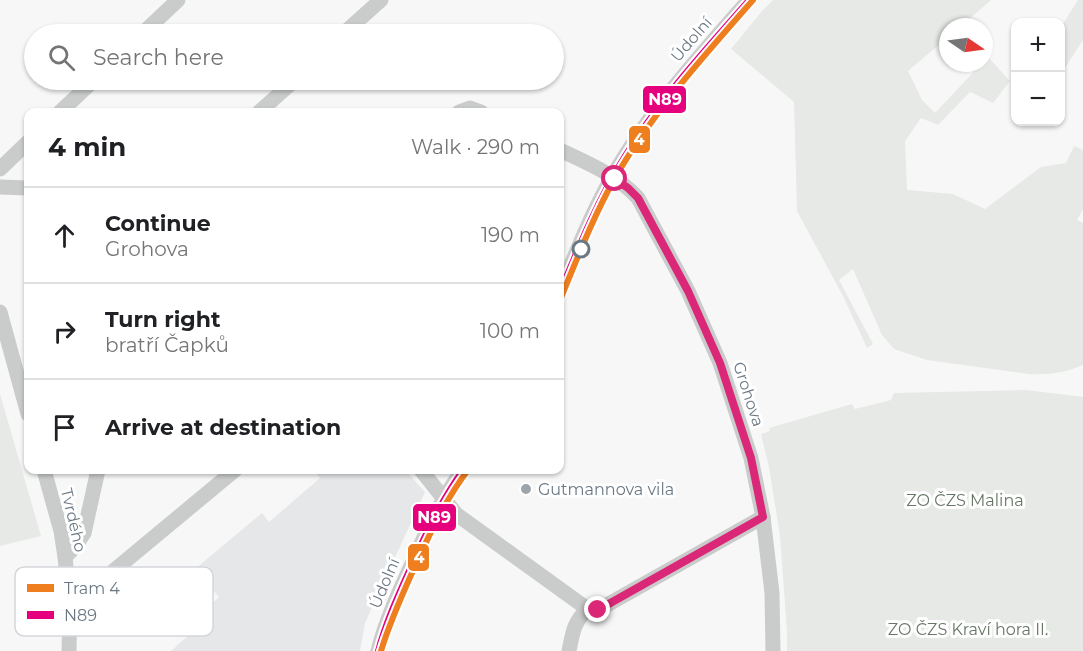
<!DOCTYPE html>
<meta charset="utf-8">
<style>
body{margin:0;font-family:Montserrat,sans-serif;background:#f2f2f2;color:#202124}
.controls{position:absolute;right:18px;top:18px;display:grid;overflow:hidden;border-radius:12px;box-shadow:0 2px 4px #0004}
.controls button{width:54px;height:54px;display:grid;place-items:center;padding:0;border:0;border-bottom:2px solid #e0e0e0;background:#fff;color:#202124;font:30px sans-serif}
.compass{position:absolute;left:939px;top:18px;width:54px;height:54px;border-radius:50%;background:#fff;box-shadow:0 2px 4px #0004;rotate:103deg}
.stop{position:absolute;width:18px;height:18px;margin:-14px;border:4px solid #db2777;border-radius:50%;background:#fff}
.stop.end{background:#db2777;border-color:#fff;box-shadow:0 2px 6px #0008}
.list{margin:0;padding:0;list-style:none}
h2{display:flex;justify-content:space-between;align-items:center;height:78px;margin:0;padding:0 24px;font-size:26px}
h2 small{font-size:20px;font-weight:400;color:#757577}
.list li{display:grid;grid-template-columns:39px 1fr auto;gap:18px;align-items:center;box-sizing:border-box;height:96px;padding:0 24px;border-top:2px solid #e0e0e0}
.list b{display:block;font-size:22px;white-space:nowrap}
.list p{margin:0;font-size:20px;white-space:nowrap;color:#757577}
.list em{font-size:20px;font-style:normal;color:#757577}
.icon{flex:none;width:33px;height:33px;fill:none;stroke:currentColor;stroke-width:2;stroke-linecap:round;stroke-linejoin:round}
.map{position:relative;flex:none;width:1083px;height:651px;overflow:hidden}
.search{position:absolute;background:#fff;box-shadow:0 2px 4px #0004;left:24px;top:24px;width:540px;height:66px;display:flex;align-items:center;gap:15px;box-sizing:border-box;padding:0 21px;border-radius:33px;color:#757577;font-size:22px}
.panel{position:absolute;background:#fff;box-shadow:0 2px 4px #0004;left:24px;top:108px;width:540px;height:366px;border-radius:12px}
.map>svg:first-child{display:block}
.built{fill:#e6e7e8}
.green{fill:#e6e9e5}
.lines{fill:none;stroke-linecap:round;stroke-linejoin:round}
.minor{stroke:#cacccc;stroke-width:15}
.bus-1-casing{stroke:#fff;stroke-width:10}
.bus-1{stroke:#e5007d;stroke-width:6}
.tram-1-casing{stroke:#fff;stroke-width:10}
.tram-1{stroke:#ee7e1e;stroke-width:6}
.route{stroke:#db2777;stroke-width:8}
.stop-dot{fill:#fff;stroke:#6b7883;stroke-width:3}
.poi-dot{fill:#9ca4ac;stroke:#fff;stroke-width:2}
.labels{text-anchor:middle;stroke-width:6;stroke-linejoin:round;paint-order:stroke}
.street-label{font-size:16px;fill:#6b7883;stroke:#fff}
.poi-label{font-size:16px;fill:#6b7883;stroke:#fff;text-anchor:start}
.park-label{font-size:16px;fill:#677665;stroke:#fff}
.key{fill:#fff;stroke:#d3d6da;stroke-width:1.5}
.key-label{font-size:16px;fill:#6b7883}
.line-badge{stroke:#fff;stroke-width:2}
.badge-label{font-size:16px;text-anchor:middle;font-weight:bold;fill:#fff}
</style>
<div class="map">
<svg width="1083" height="651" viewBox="0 0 1083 651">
<rect width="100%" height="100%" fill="#f7f7f7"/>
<!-- built -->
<path class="built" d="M314 470H405L425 492 365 623 360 651H171L201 624 197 618 219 597 195 569 262 513 269 522 320 478Z"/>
<!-- green -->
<g class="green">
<path d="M773 0H991L960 27H948V37L908 71 922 100 935 113 982 63H984L988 57 1010 81 993 103 970 92 938 125 921 118 905 141 907 190 953 194 985 209 1041 167 1066 163 1074 146 1083 150V209L1077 220 1083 223V365C1065 373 1048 375 1029 374L927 360 894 349 882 335 853 269 839 280 873 344 867 348 843 296 797 211 794 102 731 49 762 11Z"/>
<path d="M1078 0H1083V40L1061 74V27Z"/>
<path d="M1026 390 1083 397V651H787V631L780 536 769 467 761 434 770 431 769 428 852 404 855 409 891 400 894 393Z"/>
<path d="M0 394 41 536 0 546Z"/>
</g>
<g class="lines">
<!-- minor -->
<g class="minor">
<path d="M142 34 178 0"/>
<path d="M343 34 381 0"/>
<path d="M60 112 94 80"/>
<path d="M259 112 295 80"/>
<path d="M459 112 470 108 481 112"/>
<path d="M560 150C587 163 617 175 638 198L688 291 720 363 751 458 763 517 772 593 773 651"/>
<path d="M0 169 28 142"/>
<path d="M0 187 28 188"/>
<path d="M560 292C575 255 590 217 609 183 646 115 698 58 749 0"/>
<path d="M0 312 28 414"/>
<path d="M44 470 61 531 65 557 70 607 69 651"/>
<path d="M421 470 456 514 589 610H598L763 517"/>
<path d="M65 557 75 547 84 533 98 470"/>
<path d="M70 607 235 470"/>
<path d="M378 651C386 620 399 592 412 564 427 530 441 499 463 470"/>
<path d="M569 651C573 632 573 624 587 609"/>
</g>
<!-- bus-1 casing -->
<g class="bus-1-casing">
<g id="bus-1">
<path d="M560 292C579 246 597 201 623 159 658 101 704 51 749 0"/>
<path d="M378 651C386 621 399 593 412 564 427 531 442 499 463 470"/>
</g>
</g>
<!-- bus-1 -->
<use href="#bus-1" class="bus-1"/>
<!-- tram-1 casing -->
<g class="tram-1-casing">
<g id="tram-1">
<path d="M560 300C577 259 593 217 615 178 652 113 704 56 753 0"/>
<path d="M381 651C390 621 403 593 416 564 431 531 446 499 468 470"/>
</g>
</g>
<!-- tram-1 -->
<use href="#tram-1" class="tram-1"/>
</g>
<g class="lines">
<!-- route -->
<path class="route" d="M598 610 763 517 751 458 720 363 688 291 638 198 628 188 615 179"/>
</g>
<!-- markers -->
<circle class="stop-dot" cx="581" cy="249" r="8"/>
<circle class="poi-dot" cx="526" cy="489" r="6"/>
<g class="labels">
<!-- street labels -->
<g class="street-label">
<text transform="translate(691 39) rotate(-49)" y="6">Údolní</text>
<text transform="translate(749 394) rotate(72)" y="6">Grohova</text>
<text transform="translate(74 520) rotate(77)" y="6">Tvrdého</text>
<text transform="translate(384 583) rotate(-67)" y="6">Údolní</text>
</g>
<!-- poi labels -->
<g class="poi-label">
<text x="538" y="495">Gutmannova vila</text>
</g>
<!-- park labels -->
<g class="park-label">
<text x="965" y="506">ZO ČZS Malina</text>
<text x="968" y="635">ZO ČZS Kraví hora II.</text>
</g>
</g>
<!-- legend -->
<rect x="15" y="567" width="198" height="69" rx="9" class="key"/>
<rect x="27" y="584" width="27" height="8" fill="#ee7e1e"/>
<rect x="27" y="611" width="27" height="8" fill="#e5007d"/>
<g class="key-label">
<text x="64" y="594">Tram 4</text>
<text x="64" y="621">N89</text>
</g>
<g class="line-badge">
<rect x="642" y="85" width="45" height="29" rx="6" fill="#e5007d"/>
<rect x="628" y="125" width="23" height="29" rx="6" fill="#ee7e1e"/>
<rect x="412" y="503" width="45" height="29" rx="6" fill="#e5007d"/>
<rect x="407" y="543" width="23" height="29" rx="6" fill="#ee7e1e"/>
</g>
<g class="badge-label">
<text x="665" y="105">N89</text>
<text x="639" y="145">4</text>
<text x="434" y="523">N89</text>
<text x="419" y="563">4</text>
</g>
</svg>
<div class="controls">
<button>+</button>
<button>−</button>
</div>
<svg class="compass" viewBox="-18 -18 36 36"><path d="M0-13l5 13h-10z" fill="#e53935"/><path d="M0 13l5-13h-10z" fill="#757577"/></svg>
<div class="stop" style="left:615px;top:179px"></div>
<div class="stop end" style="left:598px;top:610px"></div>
<div class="search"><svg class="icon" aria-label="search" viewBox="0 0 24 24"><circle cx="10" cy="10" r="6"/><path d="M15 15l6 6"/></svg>Search here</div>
<section class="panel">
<h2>4 min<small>Walk · 290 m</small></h2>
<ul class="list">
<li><svg class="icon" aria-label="ahead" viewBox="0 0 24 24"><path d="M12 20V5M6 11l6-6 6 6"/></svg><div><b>Continue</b><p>Grohova</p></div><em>190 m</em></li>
<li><svg class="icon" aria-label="right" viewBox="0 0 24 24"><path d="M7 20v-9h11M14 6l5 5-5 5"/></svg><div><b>Turn right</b><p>bratří Čapků</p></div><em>100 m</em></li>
<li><svg class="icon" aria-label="arrive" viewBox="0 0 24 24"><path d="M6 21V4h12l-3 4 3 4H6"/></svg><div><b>Arrive at destination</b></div></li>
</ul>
</section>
</div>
